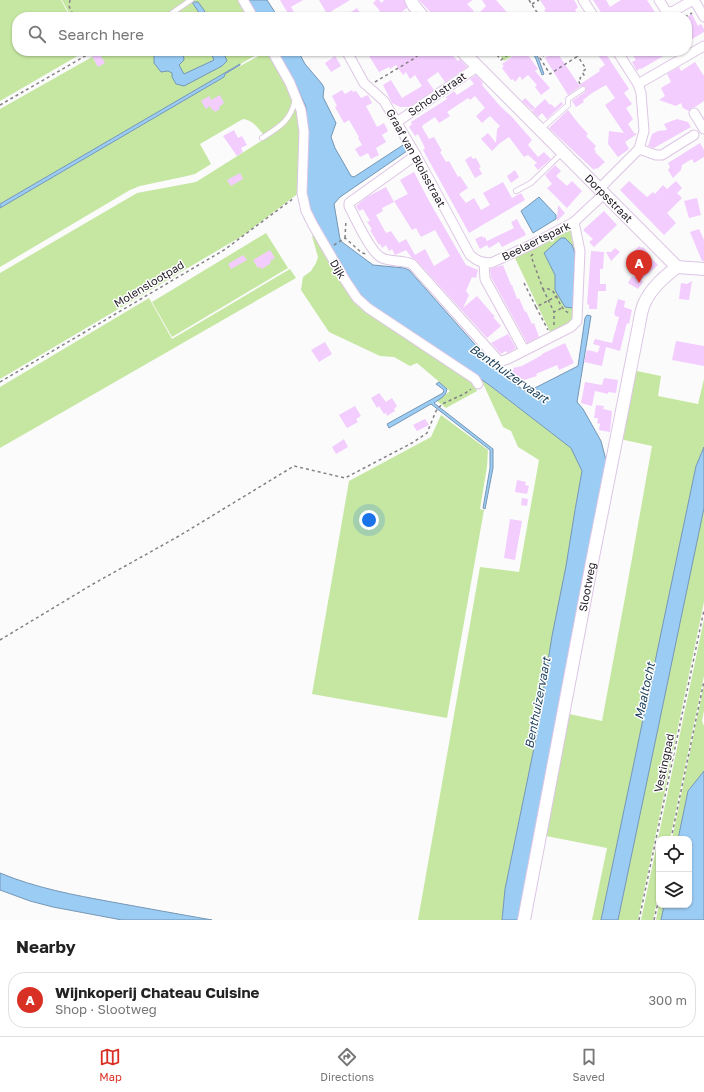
<!DOCTYPE html>
<meta charset="utf-8">
<style>
body{margin:0;font-family:"Golos Text",sans-serif;background:#f2f2f2;color:#222}
.controls{position:absolute;right:12px;bottom:12px;display:grid;overflow:hidden;border-radius:8px;box-shadow:0 1px 3px #0004}
.controls button{width:36px;height:36px;display:grid;place-items:center;padding:0;border:0;border-bottom:1px solid #e0e0e0;background:#fff;color:#222;font:20px sans-serif}
.you{position:absolute;left:369px;top:520px;width:14px;height:14px;margin:-10px;border:3px solid #fff;border-radius:50%;background:#1a73e8;box-shadow:0 0 0 6px #1a73e833}
.badge{display:grid;place-items:center;width:26px;height:26px;border-radius:50%;background:#d93025;color:#fff;font-size:13px;font-weight:700}
.pin{position:absolute;translate:-50% -33px;filter:drop-shadow(0 1px 2px #0008)}
.pin::after{content:'';position:absolute;top:21px;width:14px;height:12px;background:inherit;clip-path:polygon(0 0,100% 0,50% 100%)}
.list{margin:0;padding:0;list-style:none}
h2{display:flex;justify-content:space-between;align-items:center;height:52px;margin:0;padding:0 16px;font-size:17px}
h2 small{font-size:13px;font-weight:400;color:#767676}
.list li{display:grid;grid-template-columns:26px 1fr auto;gap:12px;align-items:center;box-sizing:border-box;height:56px;margin:0 8px 8px;padding:0 8px;border:1px solid #e0e0e0;border-radius:16px}
.list b{display:block;font-size:15px;white-space:nowrap}
.list p{margin:0;font-size:13px;white-space:nowrap;color:#767676}
.list em{font-size:13px;font-style:normal;color:#767676}
.icon{flex:none;width:22px;height:22px;fill:none;stroke:currentColor;stroke-width:2;stroke-linecap:round;stroke-linejoin:round}
.map{position:relative;flex:none;width:704px;height:920px;overflow:hidden}
.search{position:absolute;background:#fff;box-shadow:0 1px 3px #0004;left:12px;right:12px;top:12px;height:44px;display:flex;align-items:center;gap:10px;box-sizing:border-box;padding:0 14px;border-radius:16px;color:#767676;font-size:15px}
.sheet{height:116px;background:#fff}
nav{display:flex;justify-content:space-around;align-items:center;box-sizing:border-box;height:56px;border-top:1px solid #e0e0e0;background:#fff;font-size:11px;color:#767676}
nav a{display:grid;justify-items:center;gap:2px}
nav .on{color:#d93025}
.map>svg:first-child{display:block}
.green{fill:#c6e7a2}
.water{fill:#9accf4;stroke:#7596b5}
.building{fill:#f2cdfe}
.lines{fill:none;stroke-linecap:round;stroke-linejoin:round}
.lane-casing{stroke:#ddc6e4;stroke-width:6}
.street-casing{stroke:#ddc6e4;stroke-width:11}
.secondary-casing{stroke:#ddc6e4;stroke-width:14}
.path{stroke:#848086;stroke-width:1.5;stroke-dasharray:3 3;stroke-linecap:butt}
.lane{stroke:#fff;stroke-width:4.5}
.street{stroke:#fff;stroke-width:9}
.secondary{stroke:#fff;stroke-width:12}
.labels{text-anchor:middle;stroke-width:3;stroke-linejoin:round;paint-order:stroke}
.street-label{font-size:11px;fill:#1f1722;stroke:#fff}
.water-label{font-size:12px;font-style:italic;fill:#193e59;stroke:#fff}
</style>
<div class="map">
<svg width="704" height="920" viewBox="0 0 704 920">
<rect width="100%" height="100%" fill="#fbfbfb"/>
<!-- green -->
<g class="green">
<path d="M0 0H61L70 17H17V51H86L0 101Z"/>
<path d="M62 0H240L250 17H71Z"/>
<path d="M89 51H263L0 204V109L92 57 100 71Z"/>
<path d="M268 51 287 85 300 116V192L242 236 225 246 0 379V273L137 193 196 182 266 138C260 131 254 120 243 119L200 144 211 164 195 174 187 176 140 186 130 190 0 267V208L224 77 225 74Z"/>
<path d="M497 51H518V52L504 61Z"/>
<path d="M567 228 574 231 577 253 573 321 551 334 515 258Z"/>
<path d="M266 233 288 268 172 337 152 302Z"/>
<path d="M314 235 470 378 477 391 446 408 437 401 450 391 417 363 410 366 394 357 380 356 329 332 301 290 303 277 311 271 316 263 318 257 312 236Z"/>
<path d="M290 269 296 278 0 448V387L149 298 172 339Z"/>
<path d="M632 370 661 376 658 396 698 404 704 379V447L696 466 601 920H592L607 848 546 836 569 714 602 721 626 592 652 446 620 439Z"/>
<path d="M481 379 571 448 582 471 575 510 566 566 552 636 535 743 505 889 502 920H418L480 567 519 572 539 460 518 447 511 431 503 427Z"/>
<path d="M441 415 488 450 487 467 480 509 484 510 447 718 312 694 349 481 431 437Z"/>
<path d="M704 508V602L638 920H618Z"/>
<path d="M704 619V676L670 839H659V892L653 920H641Z"/>
<path d="M704 684V711L702 721 704 726V771L688 791 678 839H672Z"/>
<path d="M659 903V905H664L661 920H656Z"/>
</g>
<!-- water -->
<g class="water">
<path d="M248 0H267L278 17H258Z"/>
<path d="M192 2H198L204 10 207 17H202Z"/>
<path d="M164 51H183L184 60 179 65 184 74 214 60 210 51H223L227 61 222 66 184 86 176 84 172 77V73L168 71 161 72 154 63V55Z"/>
<path d="M277 51H298L305 64 322 84 324 88 323 97 336 123 331 137 335 148 351 176 354 177 403 145 407 151 340 197 334 204 340 239 342 242 373 265 404 268 409 270 495 367 506 374 513 383 527 392 578 366 585 318 587 315 591 316 577 402 583 409 601 441 607 464 521 920H502L505 889 535 743 552 636 566 566 575 510 582 471 571 448 488 384 362 299 316 223 306 198 307 129 306 107 294 81Z"/>
<path d="M532 51H535L539 60 544 74 542 75 536 59Z"/>
<path d="M240 64V65L225 74 224 77 0 208V204Z"/>
<path d="M539 197 556 215V219L533 233 521 211Z"/>
<path d="M561 238H565L572 245 575 253 573 308 565 307 555 290V275L544 253Z"/>
<path d="M439 382 447 389C446 397 439 399 434 403L493 449V468L485 509 483 508 490 468V450L431 404 389 428 387 424 443 393 444 390 436 384Z"/>
<path d="M704 447V508L618 920H601L696 466Z"/>
<path d="M704 771V920H661L664 905H689V839H678L688 791Z"/>
<path d="M0 873C36 888 74 895 112 902 145 908 178 914 212 920H122L53 907 30 901 0 890Z"/>
</g>
<!-- building -->
<g class="building">
<path d="M280 0H303L291 7 297 17H290Z"/>
<path d="M319 0H350L327 14Z"/>
<path d="M376 0H379L382 3 384 0H404L407 8 395 17H371L380 11 373 3Z"/>
<path d="M419 0H473L467 4 474 11 468 17H435Z"/>
<path d="M482 0H496L511 17H485L480 12 486 6Z"/>
<path d="M540 0H574L578 7 575 10 580 17H549L544 10 546 9Z"/>
<path d="M593 0H606L610 7 621 0H647L658 17H604Z"/>
<path d="M357 8 363 17H343Z"/>
<path d="M692 14 698 26 701 24 704 29V32L687 42V17Z"/>
<path d="M98 51 105 63 98 67 91 54Z"/>
<path d="M366 51H448L458 61 460 59 467 67 445 82 438 72 427 80 434 90 409 107H400L392 103 383 85 391 80 402 98 422 86 415 75 410 79 406 72 403 75 396 65 390 69 389 67 379 72Z"/>
<path d="M519 51H525L538 69 535 71 550 88 541 95 535 87 537 85 528 75 522 80 520 76 515 82 513 79 511 80 502 68 504 66 502 64Z"/>
<path d="M556 51 579 85 600 71 599 69 605 65 595 51H604L629 89 624 93 632 104 626 108 633 119 628 124 634 133 637 134 625 142 629 149 618 157 608 144 609 131 624 133 605 105 615 98 606 85 592 93 583 100 584 102 576 107 572 101 585 92 586 87 584 86H581L568 95 545 58Z"/>
<path d="M630 51H672L641 69 640 68 637 71 632 62 636 60Z"/>
<path d="M335 56 341 66 331 72 325 63Z"/>
<path d="M695 62 704 76V101L695 107 691 108 689 111 683 108 681 103 676 106 659 100 665 96 661 88 671 82 667 74 679 67 681 71Z"/>
<path d="M476 75 483 83 482 85 500 106 512 117 532 140 528 145 538 157 544 152 551 159 538 170 534 165 537 163 528 155 524 157 509 137 500 143 492 151 481 139 488 133 496 143 497 129 500 126 490 116 482 123 476 116 485 108 475 96 470 100 468 98 447 112 450 116 439 123 435 117 423 125 422 127 429 139 434 137 442 151 440 152 446 162 449 161 458 177 460 176 468 188 459 194 466 203 474 198 481 210 490 205 483 193 503 182 512 198 521 193 525 200 469 233 423 150 425 148 418 134 415 136 409 127 412 124 411 122 447 99 446 97 454 91 457 95 474 84 470 79Z"/>
<path d="M342 90 345 94 352 90 353 92 356 91 361 98 368 95 372 103 366 106 377 127 384 123 388 131 382 135 386 142 376 148 379 155 371 159 368 153 360 157 355 149 362 145 358 138 359 137 349 120 344 123 335 107 337 106 332 96Z"/>
<path d="M220 95 224 103 219 107 220 109 215 112 214 110H212L210 106 206 109 201 101 209 96 211 100Z"/>
<path d="M525 98 535 108 532 110 522 101Z"/>
<path d="M545 99 550 105 551 104 555 108 561 102 563 104 547 119 542 113 538 117 532 111Z"/>
<path d="M568 110 578 123 588 134 586 136 596 146 594 149 596 151 595 152 605 162 597 169 596 168 594 170 549 128Z"/>
<path d="M677 119 688 122 691 127 654 148 648 146 652 134 658 131 667 130 664 124Z"/>
<path d="M234 130 238 138 242 136 247 145 241 148 243 152 237 156 223 136Z"/>
<path d="M700 143 704 150V157L694 163 692 159 682 165 681 170 673 178 668 170 670 167 668 163Z"/>
<path d="M471 156 473 159 476 158 481 167 479 168 482 174 475 178 465 160Z"/>
<path d="M555 165 561 171 556 176 567 186 572 181 582 191 567 208 547 188 552 184 545 175Z"/>
<path d="M515 170 519 177 511 183 507 176Z"/>
<path d="M414 172 429 201 466 265 478 270 476 278 472 277 466 291 469 295 463 308 477 296 495 317H493L501 326 487 338 416 260 412 258 406 250 395 255 392 249 389 251 386 245 382 248 380 244 379 245 370 230 372 229 367 222 370 221 363 209 359 211 356 206 367 197 386 187 394 202 382 208 383 211 376 215 386 233 391 231 399 243 406 239 415 255 425 249 434 266 450 256 435 230 421 237 416 228 412 230 394 201 408 194 400 180Z"/>
<path d="M240 173 243 179 231 186 227 180Z"/>
<path d="M629 181 647 197 653 192 655 194 663 185 667 189 676 181 682 188 677 193 682 198 667 213 676 223 664 235 620 190Z"/>
<path d="M697 198 701 215 689 218 684 201Z"/>
<path d="M558 205 565 213 557 221Z"/>
<path d="M604 211 617 225 594 247 589 242 593 239 583 230Z"/>
<path d="M517 219 522 229H523L526 235 502 247 499 242 489 248 487 245 480 249 475 239 482 236 483 238 485 237 487 241 514 228 511 222Z"/>
<path d="M699 229 704 240V261H702L690 232Z"/>
<path d="M639 246 642 248 643 247 649 254 648 255 658 265 641 280 643 282 638 289 628 283 632 276 634 277 645 266 633 252Z"/>
<path d="M615 248 620 252 611 261 606 252H611Z"/>
<path d="M270 250 275 258 270 261 271 263 262 269 260 267 258 268 253 260Z"/>
<path d="M591 251 604 252 603 269H600V284H606V291H598L597 309H589V305L587 304Z"/>
<path d="M243 255 247 260 231 269 228 264Z"/>
<path d="M503 265 511 285H512L517 299 519 298 525 312 526 311 532 324 534 323 539 337 527 343 491 277 490 269Z"/>
<path d="M692 281 689 300 679 299 681 283 687 284Z"/>
<path d="M618 299 625 301 624 307 632 310 629 324 627 323 626 326 620 351 606 347 602 366 584 362 587 350 596 352V353L598 352 600 346 593 344 595 339 612 343 619 317 615 316V314H614Z"/>
<path d="M508 334 516 348 507 353 506 351 501 354 491 343Z"/>
<path d="M676 341 704 346V366L672 360Z"/>
<path d="M325 342 332 354 319 362 311 350Z"/>
<path d="M565 343 574 363 559 370 557 365 536 374 537 376 514 383 511 372 514 370 513 368 522 366 542 355V354Z"/>
<path d="M604 378 618 380 616 393 608 392V394L595 391 592 406 581 403 585 382 602 385Z"/>
<path d="M379 393 386 402 392 398 397 406 394 409 395 411 387 416 386 413 384 414 379 406 377 408 371 398Z"/>
<path d="M596 405 604 406 603 409 612 411 610 432 599 430 600 424 597 423 598 418H594Z"/>
<path d="M355 406 361 416 356 419 358 422 347 428 339 415Z"/>
<path d="M425 419 429 425 417 431 413 425Z"/>
<path d="M344 439 348 447 336 454 332 447Z"/>
<path d="M517 480 526 482 525 485 529 486 527 494 515 492Z"/>
<path d="M522 498 528 499 527 506 521 505Z"/>
<path d="M510 519 522 521 515 560 504 558Z"/>
</g>
<g class="lines">
<!-- lane casing -->
<g class="lane-casing">
<g id="lane">
<path d="M172 13 191 0"/>
<path d="M541 129 568 105V99L583 89"/>
<path d="M262 138C278 128 291 121 295 100"/>
<path d="M516 191 531 183 562 153"/>
</g>
</g>
<!-- street casing -->
<g class="street-casing">
<g id="street">
<path d="M243 0 253 17"/>
<path d="M583 0 594 17"/>
<path d="M659 0 666 11 672 12 693 0"/>
<path d="M694 0 704 17"/>
<path d="M272 51 290 83 301 110 304 132 302 193 306 211 313 225 345 280 357 298 368 308 475 379 478 384"/>
<path d="M347 52 364 83 384 101 416 155 470 255C477 261 482 263 491 263L533 244 574 222 605 193"/>
<path d="M638 84 704 46"/>
<path d="M694 113 704 129"/>
<path d="M397 122 477 67"/>
<path d="M639 149 656 155H662L694 135"/>
<path d="M416 155 349 203V206C355 218 371 253 382 258 391 262 402 260 412 264L498 360 502 361 508 359 571 327 577 321 580 251 574 222"/>
<path d="M600 188 639 149 644 131 641 93 638 84 617 51"/>
<path d="M484 263 485 279 524 350"/>
</g>
</g>
<!-- secondary casing -->
<g class="secondary-casing">
<g id="secondary">
<path d="M411 0 414 6 423 17"/>
<path id="s1" d="M462 51 677 267"/>
<path d="M677 267 704 269"/>
<path id="s2" d="M524 920 592 562 639 325C640 319 641 311 644 304 651 288 664 277 677 267"/>
</g>
</g>
<!-- path -->
<g class="path">
<path d="M70 0 69 6 74 17"/>
<path d="M529 0 540 17"/>
<path d="M532 4 539 0"/>
<path d="M401 17 406 12"/>
<path d="M685 17 692 13"/>
<path d="M548 51 549 52 540 58 550 74 578 56"/>
<path d="M497 55 501 60 513 51"/>
<path d="M375 82 415 58 422 51"/>
<path d="M580 84 579 82 581 81 580 78 584 75 582 72 586 69 577 55 582 51"/>
<path d="M0 105 92 52 91 51"/>
<path d="M345 238 346 220"/>
<path d="M334 245 345 238 362 253 367 254"/>
<path d="M533 254 531 256 543 289C560 286 556 310 570 313"/>
<path d="M524 283 536 307 557 296"/>
<path d="M543 289 554 312"/>
<path d="M536 307 548 330"/>
<path d="M554 325V312L562 308"/>
<path d="M0 382 224 250 294 198"/>
<path d="M0 640 93 584 179 536 294 466 345 478 412 443 427 433 436 411 442 404 464 394 471 389"/>
<path d="M671 839 704 681"/>
<path d="M639 920 704 610"/>
<path d="M654 920 659 898"/>
</g>
<!-- lane -->
<use href="#lane" class="lane"/>
<!-- street -->
<use href="#street" class="street"/>
<!-- secondary -->
<use href="#secondary" class="secondary"/>
</g>
<g class="labels">
<!-- street labels -->
<g class="street-label">
<text transform="translate(437 94) rotate(-35)" y="4">Schoolstraat</text>
<text transform="translate(416 158) rotate(61)" y="4">Graaf van Bloisstraat</text>
<text dy="4" stroke="none"><textPath href="#s1" startOffset="208">Dorpsstraat</textPath></text>
<text transform="translate(536 241) rotate(-26)" y="4">Beelaertspark</text>
<text transform="translate(338 269) rotate(59)" y="4">Dijk</text>
<text transform="translate(149 284) rotate(-31)" y="4">Molenslootpad</text>
<text dy="4" stroke="none"><textPath href="#s2" startOffset="339">Slootweg</textPath></text>
<text transform="translate(664 763) rotate(-78)" y="4">Vestingpad</text>
</g>
<!-- water labels -->
<g class="water-label">
<text transform="translate(509 374) rotate(35)" y="4">Benthuizervaart</text>
<text transform="translate(645 691) rotate(-78)" y="4">Maaltocht</text>
<text transform="translate(538 703) rotate(-79)" y="4">Benthuizervaart</text>
</g>
</g>
</svg>
<div class="controls">
<button><svg class="icon" aria-label="locate" viewBox="0 0 24 24"><circle cx="12" cy="12" r="6"/><path d="M12 2v4M12 18v4M2 12h4M18 12h4"/></svg></button>
<button><svg class="icon" aria-label="layers" viewBox="0 0 24 24"><path d="M12 4l9 5-9 5-9-5zM3 14l9 5 9-5"/></svg></button>
</div>
<div class="you"></div>
<div class="pin badge" style="left:639px;top:283px">A</div>
<div class="search"><svg class="icon" aria-label="search" viewBox="0 0 24 24"><circle cx="10" cy="10" r="6"/><path d="M15 15l6 6"/></svg>Search here</div>
</div>
<section class="sheet">
<h2>Nearby<small></small></h2>
<ul class="list">
<li><span class="badge">A</span><div><b>Wijnkoperij Chateau Cuisine</b><p>Shop · Slootweg</p></div><em>300 m</em></li>
</ul>
</section>
<nav>
<a class="on"><svg class="icon" aria-label="map" viewBox="0 0 24 24"><path d="M3 6l6-2 6 2 6-2v14l-6 2-6-2-6 2zM9 4v14M15 6v14"/></svg>Map</a>
<a><svg class="icon" aria-label="directions" viewBox="0 0 24 24"><path d="M12 3l9 9-9 9-9-9zM9 14v-3h6M13 9l2 2-2 2"/></svg>Directions</a>
<a><svg class="icon" aria-label="saved" viewBox="0 0 24 24"><path d="M7 4h10v16l-5-4-5 4z"/></svg>Saved</a>
</nav>
